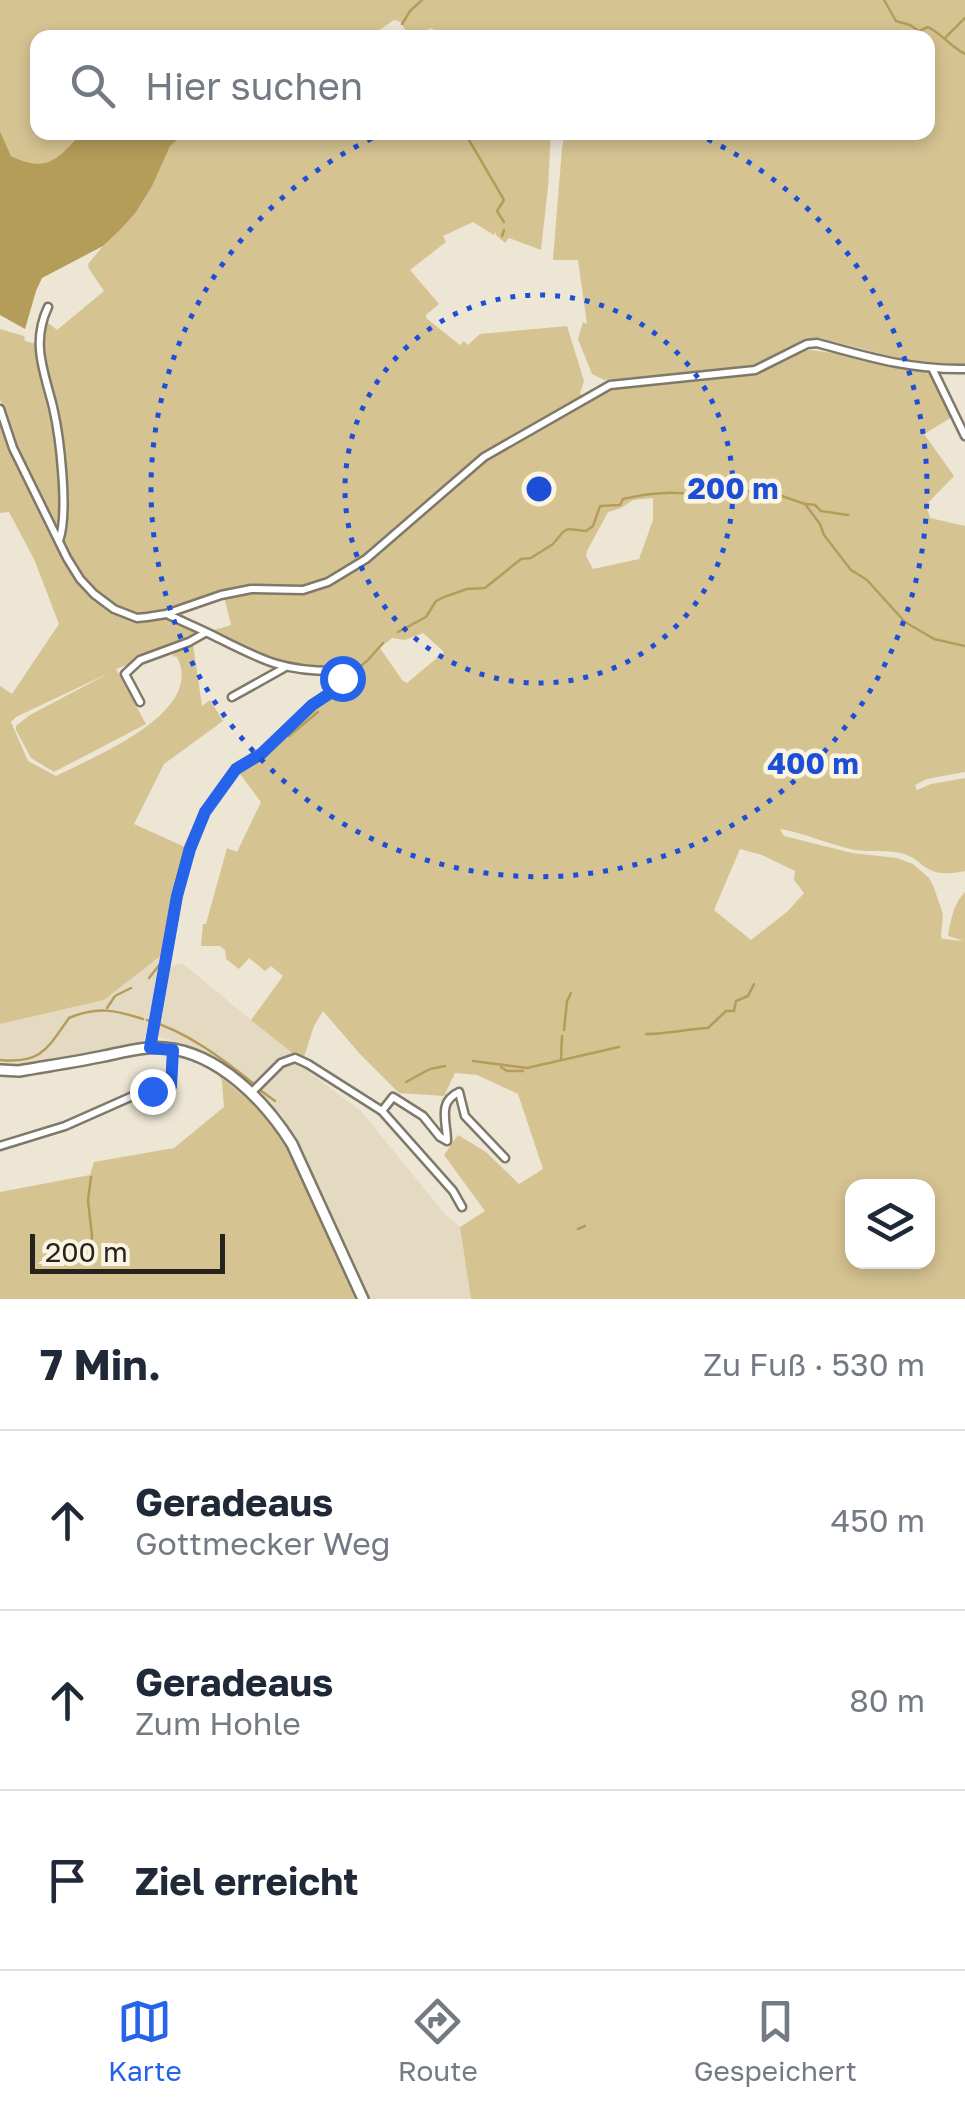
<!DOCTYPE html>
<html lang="de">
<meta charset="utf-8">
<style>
body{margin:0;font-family:"Golos Text",sans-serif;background:#f2f2f3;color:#1f2937}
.controls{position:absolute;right:30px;bottom:30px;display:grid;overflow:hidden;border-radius:20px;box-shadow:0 5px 15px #0003}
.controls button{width:90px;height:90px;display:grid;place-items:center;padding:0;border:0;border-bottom:2px solid #e0e1e3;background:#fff;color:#1f2937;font:50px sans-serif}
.scale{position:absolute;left:30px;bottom:25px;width:195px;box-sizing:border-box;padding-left:10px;border:5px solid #25231c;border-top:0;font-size:28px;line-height:35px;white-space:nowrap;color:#25231c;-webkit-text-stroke:8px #faf4e2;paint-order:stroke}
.stop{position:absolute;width:30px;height:30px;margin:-22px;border:8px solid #2563eb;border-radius:50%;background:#fff}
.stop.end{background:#2563eb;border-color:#fff;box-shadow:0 2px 10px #0008}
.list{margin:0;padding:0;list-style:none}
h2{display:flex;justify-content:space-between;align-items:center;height:130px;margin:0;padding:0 40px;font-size:42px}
h2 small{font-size:32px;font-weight:400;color:#747a83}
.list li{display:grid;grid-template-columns:65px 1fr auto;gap:30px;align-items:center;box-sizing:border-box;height:180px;padding:0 40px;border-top:2px solid #e0e1e3}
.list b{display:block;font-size:38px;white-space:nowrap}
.list p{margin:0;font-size:32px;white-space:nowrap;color:#747a83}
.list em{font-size:32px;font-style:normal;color:#747a83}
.icon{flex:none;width:55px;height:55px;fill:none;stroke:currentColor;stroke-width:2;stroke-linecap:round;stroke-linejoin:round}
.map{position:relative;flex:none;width:965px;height:1299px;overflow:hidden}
.search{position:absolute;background:#fff;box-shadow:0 5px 15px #0003;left:30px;right:30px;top:30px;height:110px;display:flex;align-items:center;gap:25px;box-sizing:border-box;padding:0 35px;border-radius:20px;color:#747a83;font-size:38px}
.sheet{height:670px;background:#fff}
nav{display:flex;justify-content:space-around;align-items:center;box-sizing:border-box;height:140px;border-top:2px solid #e0e1e3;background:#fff;font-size:28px;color:#747a83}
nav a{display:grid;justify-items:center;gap:5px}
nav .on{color:#2563eb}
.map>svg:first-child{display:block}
.built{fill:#e3dac1}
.green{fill:#d6c392;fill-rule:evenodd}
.water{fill:#b49c59}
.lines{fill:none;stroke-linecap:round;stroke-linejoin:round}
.stream{stroke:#b49c59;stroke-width:2.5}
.street-casing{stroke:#7e7969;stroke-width:11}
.secondary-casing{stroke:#7e7969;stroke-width:14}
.street{stroke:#fff;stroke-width:6}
.secondary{stroke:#fff;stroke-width:9}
.route{stroke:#2563eb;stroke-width:12}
.ring{fill:none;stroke:#1d4ed8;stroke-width:5;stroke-dasharray:5 10}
.centre{fill:#1d4ed8;stroke:#faf4e2;stroke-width:5}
.ring-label{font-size:30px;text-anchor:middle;font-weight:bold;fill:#1d4ed8;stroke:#faf4e2;stroke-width:9;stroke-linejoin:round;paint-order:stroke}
</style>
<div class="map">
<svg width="965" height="1299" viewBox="0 0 965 1299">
<rect width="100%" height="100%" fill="#ede6d5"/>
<!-- built -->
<g class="built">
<path d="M163 954 151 1021 142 1043 31 1063 0 1065V1024L104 1000Z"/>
<path d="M182 963 289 1051 304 1057 308 1071 361 1111 443 1212 460 1227 471 1299H366L282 1115 251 1086 210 1056 171 1040 154 1036 170 967Z"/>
</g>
<!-- green -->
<g class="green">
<path d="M0 0H965V366L914 362 819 338 803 341 754 367 604 380 592 374 578 339 583 322 587 324 578 260H553L562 148 565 133 928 132V38L428 37 434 30 430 28 423 37 405 38 407 34 401 22 394 20 368 38H38V132L81 133C58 160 46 173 11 156L0 131Z"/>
<path d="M551 132 548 187 541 250 509 238 505 243 496 235 495 231 494 235 473 222 443 236 446 242 410 270 439 304 426 315V318L460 345 464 341 468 345 480 334 567 326 584 381 580 393 587 401 622 386 755 374 785 361 800 351 811 350 841 354 930 374 954 416 924 434 954 476 926 505 930 518 965 526V772L927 779 915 785 917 790 931 784 965 778V871C918 881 927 855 894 852 881 850 868 852 855 850 830 845 805 833 780 829L784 836 852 853 897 858 913 864 929 878 933 885 943 914 941 937 943 939 964 941 948 936C951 920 953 904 965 892V1299H471L460 1227 485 1211 444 1155 458 1135 486 1152 519 1184 543 1169 518 1094 477 1075 455 1073 444 1096 399 1093 360 1054 323 1011 314 1026 304 1057 291 1052 251 1020 283 976 271 966 265 971 249 958 239 969 226 959 225 950 220 946H201L203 924H206L227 848 237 852 261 802 237 770 342 686C346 678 346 673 339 667 286 668 256 657 211 631L231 625 223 592 140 617 105 601 86 580 69 556 16 450 0 399V329L24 336 25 341 40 345 47 322 57 330 104 291 89 269 88 264 103 246 120 230 170 146 177 140 194 133ZM653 498V520L639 559 593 569 586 556 587 551 608 512 621 508 633 500ZM423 633 444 652 407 683 402 680 380 648 392 638 405 640ZM740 849 762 855 795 871 794 880 804 893 788 911 751 940 714 910ZM852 1186H928V1262H852Z"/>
<path d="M0 416 12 451 55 541 74 575 90 594 126 618 152 621 166 618 196 631 189 640 136 658 135 662 116 669 146 724 54 772 31 758 16 730V726L30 715 111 672 16 717 11 722 28 761 56 776C93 757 206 713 177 657L172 656 175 651 193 644 202 706 210 700 223 721 164 764 134 824 187 848 163 954 104 1000 0 1024V686L12 694 59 624 34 559 9 512 0 513Z"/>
<path d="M219 1076C249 1099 269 1118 289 1151L356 1299H0V1192L90 1175 94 1162 174 1148 224 1107 222 1081Z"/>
</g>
<!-- water -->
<path class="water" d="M0 131 11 156C46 173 58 160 81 133H194L177 140 170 146 152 186 136 212 120 230 103 246 42 278 36 291 25 329 0 315Z"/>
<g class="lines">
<!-- stream -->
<g class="stream">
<path d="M884 0 896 21 910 25 919 31 928 27C942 34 950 46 965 54"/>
<path d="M402 24 410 11 422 0"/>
<path d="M945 38 965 18"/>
<path d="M465 132 467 135"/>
<path d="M469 140 504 200 497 211 504 222"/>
<path d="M502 236 504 230"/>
<path d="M807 504 815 505 821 511 848 515"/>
<path d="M398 632 426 617 436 601 444 597 467 589 485 588 521 559 531 558 553 544 563 532 568 529 586 531 593 526 600 506 620 505 623 499C641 495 659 492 678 493 699 493 739 502 756 487L805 504 820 524 824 535 851 570 867 580 905 622 934 639 965 646"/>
<path d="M337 699 349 686 354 671 367 661 383 643"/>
<path d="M289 736 318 712"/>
<path d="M149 978 160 964"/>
<path d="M107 1008 115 996 131 988"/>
<path d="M147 1020C186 1031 223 1059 254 1084"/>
<path d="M564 1030 567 1001 571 993"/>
<path d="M646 1034C667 1034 687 1029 708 1028L726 1011H734L736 1001 748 996 754 984"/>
<path d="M561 1059 562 1036"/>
<path d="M0 1060C41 1064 47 1049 69 1018 97 1006 115 1010 143 1019"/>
<path d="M473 1061 527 1068 619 1047"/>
<path d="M501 1067 507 1071H523"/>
<path d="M406 1082 430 1069 445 1066"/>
<path d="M260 1090 275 1101"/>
<path d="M578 1229 585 1226"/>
<path d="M90 1256 92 1236 88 1200 91 1177"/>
</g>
<!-- street casing -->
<g class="street-casing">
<g id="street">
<path d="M48 307C31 343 44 371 53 407 60 437 69 513 59 541"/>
<path d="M933 370 965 436"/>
<path d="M0 409 13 448 67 558 80 579 94 594 114 609 137 618 147 617 166 614 221 595 251 589 303 590 328 582 366 559 484 457 610 385 755 370 807 344 817 343C868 357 911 370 965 369"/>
<path d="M232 697 284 668"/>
<path d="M140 702 125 674 140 660 189 642 205 633"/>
<path d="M150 1048 177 896 189 849 205 812 236 769 261 754 313 705 338 688 342 674 338 671C281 672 260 659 210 634 196 627 181 621 167 614"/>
<path d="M251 1093 281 1063 295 1058 308 1064 382 1111 453 1191 462 1207"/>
<path d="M382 1111 393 1097 423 1116 440 1137 447 1141C447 1122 437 1102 459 1092L465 1116 505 1158"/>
<path d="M0 1146 65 1126 135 1095 171 1086 173 1049"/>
</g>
</g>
<!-- secondary casing -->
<g class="secondary-casing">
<path id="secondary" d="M0 1070 19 1071C47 1066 76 1062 104 1056 124 1052 145 1046 165 1048 219 1053 265 1101 292 1144L363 1299"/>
</g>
<!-- street -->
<use href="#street" class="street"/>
<!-- secondary -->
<use href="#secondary" class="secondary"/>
</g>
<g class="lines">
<!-- route -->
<path class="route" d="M152 1091 171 1086 173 1050 150 1048 177 896 190 849 205 812 236 769 261 754 312 705 338 688 342 678"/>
</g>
<!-- distance rings -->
<g class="ring">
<circle cx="539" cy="489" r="194"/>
<path d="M694 133A388 388 0 1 1 384 133"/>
</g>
<circle cx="539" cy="489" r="15" class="centre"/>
<g class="ring-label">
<text x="733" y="499">200 m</text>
<text x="813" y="774">400 m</text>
</g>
</svg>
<div class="controls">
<button><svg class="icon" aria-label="layers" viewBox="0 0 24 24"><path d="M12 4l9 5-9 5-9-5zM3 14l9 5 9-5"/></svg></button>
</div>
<div class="scale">200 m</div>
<div class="stop" style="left:342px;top:678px"></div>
<div class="stop end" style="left:152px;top:1091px"></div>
<div class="search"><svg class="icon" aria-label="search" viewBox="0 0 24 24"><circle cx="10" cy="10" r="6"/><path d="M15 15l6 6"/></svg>Hier suchen</div>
</div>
<section class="sheet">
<h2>7 Min.<small>Zu Fuß · 530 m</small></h2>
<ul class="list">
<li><svg class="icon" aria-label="ahead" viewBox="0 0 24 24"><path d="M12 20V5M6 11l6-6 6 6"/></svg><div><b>Geradeaus</b><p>Gottmecker Weg</p></div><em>450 m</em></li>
<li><svg class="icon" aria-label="ahead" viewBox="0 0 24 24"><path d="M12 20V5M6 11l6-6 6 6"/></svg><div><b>Geradeaus</b><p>Zum Hohle</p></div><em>80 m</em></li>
<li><svg class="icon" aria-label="arrive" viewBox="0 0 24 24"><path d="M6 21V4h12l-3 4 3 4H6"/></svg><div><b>Ziel erreicht</b></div></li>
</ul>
</section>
<nav>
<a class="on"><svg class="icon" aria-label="map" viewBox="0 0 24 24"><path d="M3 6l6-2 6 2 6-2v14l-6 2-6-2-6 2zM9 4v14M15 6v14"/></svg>Karte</a>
<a><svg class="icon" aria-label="directions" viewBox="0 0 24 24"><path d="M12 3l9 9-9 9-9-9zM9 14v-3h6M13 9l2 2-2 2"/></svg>Route</a>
<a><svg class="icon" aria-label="saved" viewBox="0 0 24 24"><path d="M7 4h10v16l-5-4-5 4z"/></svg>Gespeichert</a>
</nav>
